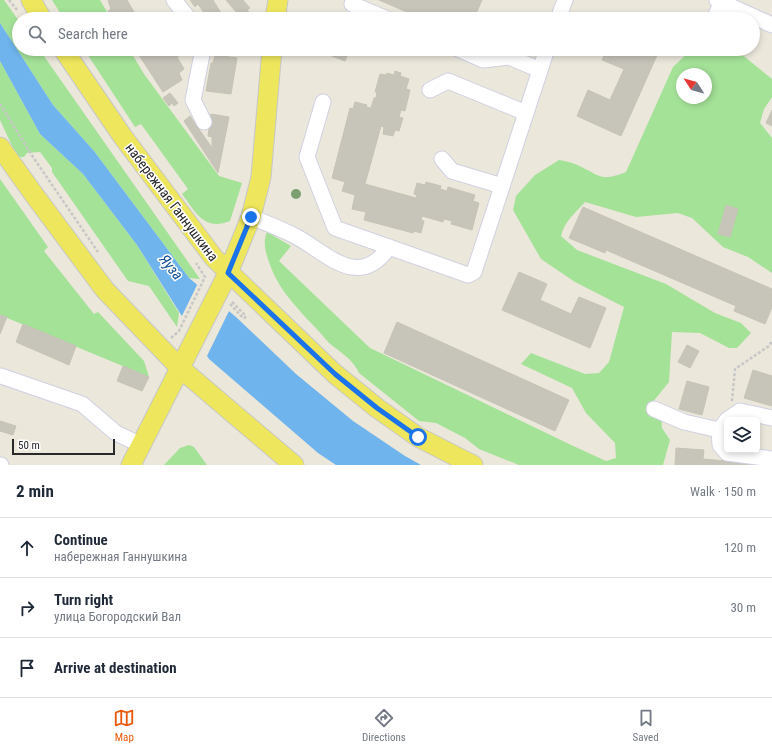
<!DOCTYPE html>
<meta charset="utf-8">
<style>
body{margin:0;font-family:"Roboto Condensed",sans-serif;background:#f6f6f7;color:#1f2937}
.controls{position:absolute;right:12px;bottom:12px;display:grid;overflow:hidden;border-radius:6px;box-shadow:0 2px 6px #0003}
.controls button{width:36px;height:36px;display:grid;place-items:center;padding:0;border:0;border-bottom:1px solid #e0e1e3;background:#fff;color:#1f2937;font:20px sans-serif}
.compass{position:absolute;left:676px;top:68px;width:36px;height:36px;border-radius:50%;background:#fff;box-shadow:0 2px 6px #0003;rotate:306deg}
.scale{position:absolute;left:12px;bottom:10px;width:103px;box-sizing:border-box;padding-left:4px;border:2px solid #292929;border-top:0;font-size:11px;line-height:14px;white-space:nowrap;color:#292929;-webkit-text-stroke:3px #fff;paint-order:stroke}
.stop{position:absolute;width:12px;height:12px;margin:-9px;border:3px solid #1a73e8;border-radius:50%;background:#fff}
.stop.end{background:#1a73e8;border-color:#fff;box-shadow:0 1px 4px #0008}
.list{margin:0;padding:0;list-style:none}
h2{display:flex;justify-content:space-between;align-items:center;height:52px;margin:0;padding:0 16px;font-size:17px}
h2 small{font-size:13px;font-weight:400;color:#747a83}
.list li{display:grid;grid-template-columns:26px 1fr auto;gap:12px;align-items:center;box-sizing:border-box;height:60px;padding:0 16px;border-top:1px solid #e0e1e3}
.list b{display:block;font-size:15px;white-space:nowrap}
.list p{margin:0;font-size:13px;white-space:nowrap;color:#747a83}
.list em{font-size:13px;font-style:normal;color:#747a83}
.icon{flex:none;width:22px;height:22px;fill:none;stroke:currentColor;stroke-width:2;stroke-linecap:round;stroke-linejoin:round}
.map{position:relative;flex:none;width:772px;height:465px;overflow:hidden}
.search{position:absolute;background:#fff;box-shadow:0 2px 6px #0003;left:12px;right:12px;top:12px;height:44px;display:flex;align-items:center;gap:10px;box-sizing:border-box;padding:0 14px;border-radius:22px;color:#747a83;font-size:15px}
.sheet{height:232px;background:#fff}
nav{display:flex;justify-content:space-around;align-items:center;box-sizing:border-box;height:56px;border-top:1px solid #e0e1e3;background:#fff;font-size:11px;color:#747a83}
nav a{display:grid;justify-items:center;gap:2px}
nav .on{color:#ea580c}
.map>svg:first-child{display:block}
.green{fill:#a4e298;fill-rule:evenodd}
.water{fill:#6fb4ed}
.pier{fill:#ebe7db}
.building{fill:#c7c5ba;stroke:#c7c4b5}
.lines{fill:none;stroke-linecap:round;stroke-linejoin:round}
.minor-casing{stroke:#d0d1e2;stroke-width:17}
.major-casing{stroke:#c7c7c7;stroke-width:21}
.path{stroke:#c7c7c7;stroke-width:2.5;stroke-dasharray:3 2;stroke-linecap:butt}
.minor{stroke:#fff;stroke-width:15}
.major{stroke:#eee75d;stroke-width:19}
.tree{fill:#7aa071}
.route{stroke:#1a73e8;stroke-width:5}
.labels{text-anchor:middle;stroke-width:3;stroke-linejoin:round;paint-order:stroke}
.street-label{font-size:14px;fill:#292929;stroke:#fff}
.water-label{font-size:15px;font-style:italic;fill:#0f5098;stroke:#fff}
</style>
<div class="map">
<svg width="772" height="465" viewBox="0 0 772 465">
<rect width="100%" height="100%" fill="#ebe7db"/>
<!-- green -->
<g class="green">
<path d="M0 0H4L19 21V49H39L200 279 189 278 94 151 53 105 0 23Z"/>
<path d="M52 0H100L111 19H64Z"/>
<path d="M84 49H129L144 74 219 176 242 183 230 221C204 232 195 211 182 194L188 189 141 124 135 127Z"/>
<path d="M692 49H735L772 79V97L764 109 760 123 772 138V273L748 257 723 247 692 218 678 213 636 217 585 202C575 213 564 222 561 236L577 250 666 284 715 313 741 323 751 333 737 348H729L700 333 672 332 669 382 652 403 661 414 662 428 670 440 663 465H519L479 449 465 438 436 423 419 421 359 373C352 358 341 353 329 343 323 336 317 329 310 322 291 301 277 287 268 259 265 250 263 241 267 232L291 246 279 261 370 348 569 444 606 461 616 458 615 443 586 413 572 388 521 364 531 353 585 374 599 373 609 362 624 307 575 282 541 259 513 210 516 196 535 175 559 160C565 161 570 162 575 164 599 174 599 183 626 172L673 67ZM682 74H706V98H682Z"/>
<path d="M0 61 40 134 83 174 137 245 179 313 177 327 149 286 128 281 52 172V168L40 152 27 153 24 157H19L13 148 0 120Z"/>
<path d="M0 179 48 247 44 251 94 314 98 312 144 361 149 377 0 315Z"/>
<path d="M189 445 194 447 207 465H164L180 448Z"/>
</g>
<!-- water -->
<path class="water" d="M0 23 53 105 94 151 189 278 236 317 296 374 353 421 405 456 421 465H336L318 453 209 359 137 245 83 174 40 134 0 61Z"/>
<!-- pier -->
<path class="pier" d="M198 283 230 309 206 358 181 318Z"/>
<!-- building -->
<g class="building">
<path d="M108 0H127L138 19H114L108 11 111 9Z"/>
<path d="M190 0H213L223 16 219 19H208L198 4 195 7Z"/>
<path d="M226 0H243L250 8 247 10 249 12 247 13 249 16 242 19Z"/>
<path d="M379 0H482L475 16 480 18 479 19H423Z"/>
<path d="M165 14 168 19H158Z"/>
<path d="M143 49H179L182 54 177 57 184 69 179 73 182 80 163 92 137 52Z"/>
<path d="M313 49H350L345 61Z"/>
<path d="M607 49H648L658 53 621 136 577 116 588 90 610 100 624 69 602 60Z"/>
<path d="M215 55 237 58 231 94 206 91 211 63H213Z"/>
<path d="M395 71 401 73 400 76 409 79 406 89 410 90 405 111 401 110 399 117 403 118 399 131 395 130 393 136 383 134 384 127 381 126 365 184 416 198 417 195 414 194 417 183 425 185 426 182 441 186 440 189 447 191 448 187 475 195 473 201 479 203 472 230 451 224 452 221 444 219 443 222 422 216 421 220 424 221 421 233 414 231 413 233 364 220 366 212 352 209 355 195 342 191 345 182 332 178 350 108 353 109 355 102 367 105 366 107 371 108 374 98H376L377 92H375L380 74 387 75V73L394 75Z"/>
<path d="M170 93 178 103 174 106 172 103 169 106 163 98Z"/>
<path d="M772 110V126L766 123Z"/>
<path d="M211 114 229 117 218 173 184 121 190 116 212 148V137L208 136Z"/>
<path d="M726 205 738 209 730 237 718 234Z"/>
<path d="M583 207 772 289V307L765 324 734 311 736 306 606 250 605 253 569 238Z"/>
<path d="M519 272 547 284 540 300 571 314 579 297 606 308 590 348 502 310Z"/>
<path d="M0 315 7 317 0 334Z"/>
<path d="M397 322 569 400 555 431 384 353Z"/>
<path d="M23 324 76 346 69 365 16 342Z"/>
<path d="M687 345 699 351 690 368 678 362Z"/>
<path d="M123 366 149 377 142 391 117 381Z"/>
<path d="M753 370 772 376V406L744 398Z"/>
<path d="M687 381 709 387 702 415 679 409Z"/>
<path d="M0 421 16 426 13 435 0 431Z"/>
<path d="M676 448 704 450 703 459 772 465H675Z"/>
</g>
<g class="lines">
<!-- minor casing -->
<g class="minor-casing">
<g id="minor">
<path d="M174 0 189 19"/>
<path d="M717 0 772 25"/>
<path d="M352 4 387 19"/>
<path d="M558 19 565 0"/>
<path d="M714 19 722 2"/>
<path d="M203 49 193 100 204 122"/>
<path d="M458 49 483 60 509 57 540 70"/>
<path d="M430 90 448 81 526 113"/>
<path d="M323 102 307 157 335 228 468 275 474 272 547 49"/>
<path d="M442 159 452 171 502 186"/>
<path d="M251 217C266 223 282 229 297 237 329 255 359 290 389 247"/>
<path d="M1 376 82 404 116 433 141 445"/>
<path d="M654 409 684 422 719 430 727 420"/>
<path d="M727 420 740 411 772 418"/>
<path d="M719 430 720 445 727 453 772 459"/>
<path d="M0 465H1"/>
</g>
</g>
<!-- major casing -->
<g class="major-casing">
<g id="major">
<path d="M31 0 42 19"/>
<path d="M275 19 278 0"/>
<path d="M63 49 123 137 214 258 335 374 377 408 418 437 473 465"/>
<path d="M0 147 35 196 105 290 180 368 294 465"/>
<path d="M131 465 228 273 251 217 261 177 272 49"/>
</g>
</g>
<!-- path -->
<g class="path">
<path d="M9 0 17 10"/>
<path d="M0 104 33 157 98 252"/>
<path d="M232 302 246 316 244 319"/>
<path d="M230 304 244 319"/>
<path d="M171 338 179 331 205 277 196 263"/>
<path d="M732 401 735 369 769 346 772 341"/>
</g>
<!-- minor -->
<use href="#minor" class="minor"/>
<!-- major -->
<use href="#major" class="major"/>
</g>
<!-- trees -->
<circle class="tree" cx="296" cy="194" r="5"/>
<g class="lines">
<!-- route -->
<path class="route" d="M251 217 228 273 335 374 377 408 418 437"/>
</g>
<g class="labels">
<!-- street labels -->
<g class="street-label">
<text transform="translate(172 202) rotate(53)" y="5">набережная Ганнушкина</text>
</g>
<!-- water labels -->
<g class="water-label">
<text transform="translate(171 267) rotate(51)" y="5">Яуза</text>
</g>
</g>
</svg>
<div class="controls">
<button><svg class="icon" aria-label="layers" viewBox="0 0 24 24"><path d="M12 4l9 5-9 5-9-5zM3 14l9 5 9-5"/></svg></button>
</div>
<svg class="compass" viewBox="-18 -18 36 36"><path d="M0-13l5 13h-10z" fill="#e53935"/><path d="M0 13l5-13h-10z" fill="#747a83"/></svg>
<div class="scale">50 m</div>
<div class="stop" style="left:418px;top:437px"></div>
<div class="stop end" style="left:251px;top:217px"></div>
<div class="search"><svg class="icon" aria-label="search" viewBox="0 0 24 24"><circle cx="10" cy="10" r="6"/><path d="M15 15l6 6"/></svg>Search here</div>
</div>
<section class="sheet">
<h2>2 min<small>Walk · 150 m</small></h2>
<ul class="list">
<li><svg class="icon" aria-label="ahead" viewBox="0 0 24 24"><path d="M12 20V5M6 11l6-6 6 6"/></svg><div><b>Continue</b><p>набережная Ганнушкина</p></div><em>120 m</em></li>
<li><svg class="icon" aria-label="right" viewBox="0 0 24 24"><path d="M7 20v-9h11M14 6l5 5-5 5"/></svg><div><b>Turn right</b><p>улица Богородский Вал</p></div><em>30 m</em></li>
<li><svg class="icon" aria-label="arrive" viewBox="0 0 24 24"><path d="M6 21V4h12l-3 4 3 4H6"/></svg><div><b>Arrive at destination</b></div></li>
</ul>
</section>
<nav>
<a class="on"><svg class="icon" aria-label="map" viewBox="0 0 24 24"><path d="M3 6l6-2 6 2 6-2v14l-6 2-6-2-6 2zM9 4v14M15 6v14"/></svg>Map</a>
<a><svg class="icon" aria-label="directions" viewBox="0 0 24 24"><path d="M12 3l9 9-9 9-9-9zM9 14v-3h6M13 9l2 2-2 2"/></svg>Directions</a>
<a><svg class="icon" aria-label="saved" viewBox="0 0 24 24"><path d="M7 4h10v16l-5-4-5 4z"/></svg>Saved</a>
</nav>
